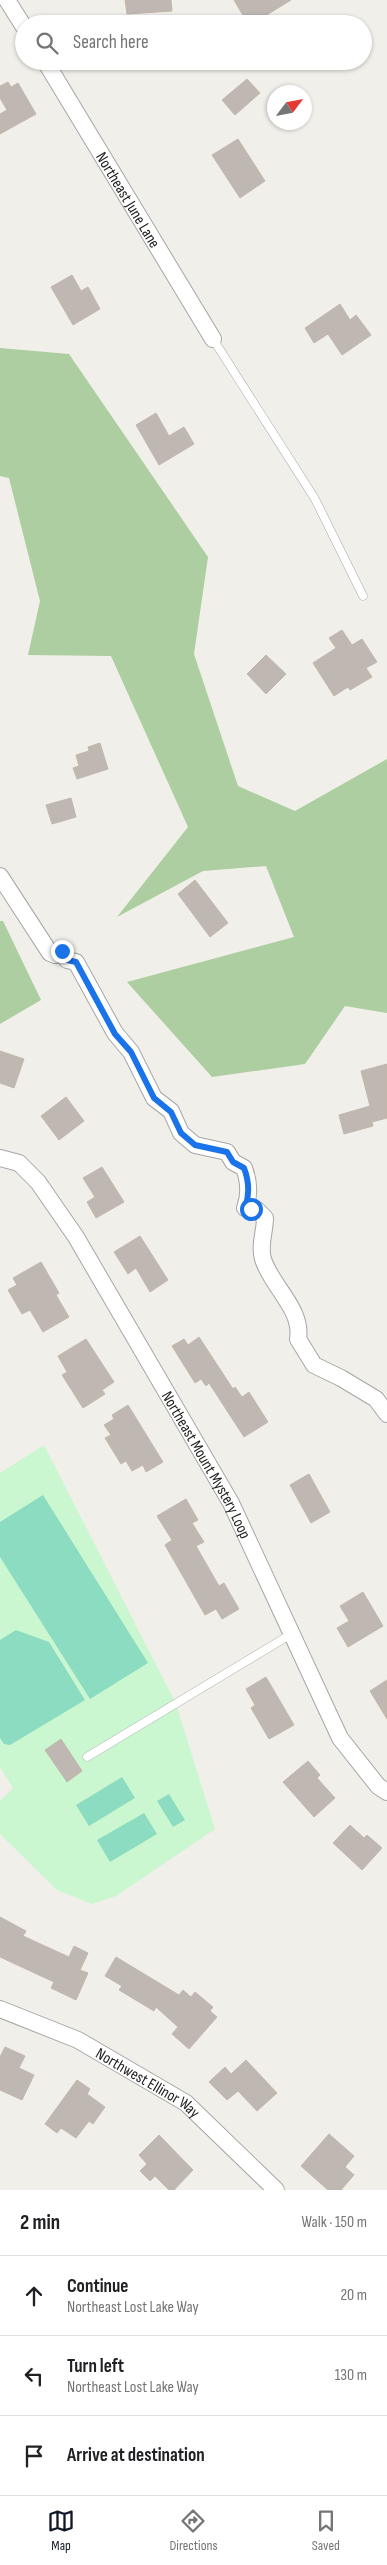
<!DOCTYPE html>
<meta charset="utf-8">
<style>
body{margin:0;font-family:"Sofia Sans Condensed",sans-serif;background:#f2f2f2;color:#202124}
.compass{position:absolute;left:267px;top:85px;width:45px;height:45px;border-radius:50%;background:#fff;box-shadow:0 1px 4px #0004;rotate:58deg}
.stop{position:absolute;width:15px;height:15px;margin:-11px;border:4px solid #1a73e8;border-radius:50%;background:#fff}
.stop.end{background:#1a73e8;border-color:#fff;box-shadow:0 1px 5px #0008}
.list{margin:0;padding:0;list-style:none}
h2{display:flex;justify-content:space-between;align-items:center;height:65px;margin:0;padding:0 20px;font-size:21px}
h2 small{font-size:16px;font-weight:400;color:#757577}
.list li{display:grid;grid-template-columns:32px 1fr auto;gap:15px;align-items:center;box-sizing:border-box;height:80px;padding:0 20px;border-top:1px solid #e0e0e0}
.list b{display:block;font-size:19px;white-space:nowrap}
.list p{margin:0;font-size:16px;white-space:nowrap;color:#757577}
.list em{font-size:16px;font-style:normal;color:#757577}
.icon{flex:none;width:28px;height:28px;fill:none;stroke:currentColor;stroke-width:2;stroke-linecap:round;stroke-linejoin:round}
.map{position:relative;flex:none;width:387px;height:2190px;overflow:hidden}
.search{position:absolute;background:#fff;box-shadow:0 1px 4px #0004;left:15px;right:15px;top:15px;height:55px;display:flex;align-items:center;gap:12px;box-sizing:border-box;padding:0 18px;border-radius:28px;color:#757577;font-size:19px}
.sheet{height:305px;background:#fff}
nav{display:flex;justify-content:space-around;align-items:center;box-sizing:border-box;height:70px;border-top:1px solid #e0e0e0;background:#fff;font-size:14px;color:#757577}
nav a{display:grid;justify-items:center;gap:2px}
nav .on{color:#111827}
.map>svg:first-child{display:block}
.forest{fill:#accea0}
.park{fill:#caf7d0}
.pitch{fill:#8cdcc1}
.building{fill:#bfb8b2;stroke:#c3b7ac}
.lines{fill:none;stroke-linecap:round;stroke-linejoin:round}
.service-casing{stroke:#a6a6a6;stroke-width:9}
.minor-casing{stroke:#a6a6a6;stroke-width:18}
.service{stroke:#fff;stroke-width:8}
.minor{stroke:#fff;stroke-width:16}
.route{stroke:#1a73e8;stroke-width:6}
.labels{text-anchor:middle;stroke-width:4.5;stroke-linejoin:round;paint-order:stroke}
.street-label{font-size:16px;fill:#222;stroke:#fff}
</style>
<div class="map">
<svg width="387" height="2190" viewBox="0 0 387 2190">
<rect width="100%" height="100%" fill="#f1efe9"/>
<!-- forest -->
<g class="forest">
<path d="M0 348 69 354 208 557 194 654 238 786 295 811 387 759V1013L345 1006 305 1064 212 1077 127 982 294 937 266 866 203 871 117 917 188 827 111 656 28 655 40 601 9 478 0 476Z"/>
<path d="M0 921H3L41 1000 0 1024Z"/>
</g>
<!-- park -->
<path class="park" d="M44 1445 176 1704 215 1829 116 1896 92 1904 57 1890 0 1834V1801L13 1788 0 1767V1473Z"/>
<!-- pitch -->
<g class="pitch">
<path d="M43 1495 148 1663 90 1699 0 1557V1522Z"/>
<path d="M16 1630 49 1642 85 1700 10 1745 4 1744 0 1738V1640Z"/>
<path d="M122 1777 135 1798 89 1826 76 1805Z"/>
<path d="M169 1794 185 1820 173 1827 157 1801Z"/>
<path d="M144 1813 157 1834 110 1862 97 1840Z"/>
</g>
<!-- building -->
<g class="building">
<path d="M125 0H171L172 11 127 14Z"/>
<path d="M234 0H291L252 24H248Z"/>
<path d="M247 79 260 93 235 115 222 100Z"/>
<path d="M8 82 11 87 18 83 36 114 0 134V114L7 110 0 98V86Z"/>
<path d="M238 139 265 181 240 198 212 155Z"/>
<path d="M72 275 81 291 88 287 100 309 73 325 51 287Z"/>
<path d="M340 304 350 320 356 315 371 335 342 355 328 334 314 343 305 328Z"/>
<path d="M156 413 169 436 184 427 194 444 159 465 136 425Z"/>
<path d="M342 630 352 645 362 639 377 662 366 668 372 677 350 690 348 687 334 696 313 663 336 648 329 638Z"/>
<path d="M266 655 286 674 266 694 247 674Z"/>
<path d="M100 743 108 769 77 779 73 768 79 766 76 755 89 751 88 747Z"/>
<path d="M71 798 76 817 52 824 46 805Z"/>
<path d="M195 880 228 923 210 937 178 894Z"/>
<path d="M0 1051 24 1059 14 1088 0 1083Z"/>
<path d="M387 1064V1118L372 1122 373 1126 344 1134 339 1115 370 1106 361 1071Z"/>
<path d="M66 1097 84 1121 59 1140 41 1116Z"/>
<path d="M102 1167 124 1202 96 1218 87 1202 95 1197 83 1178Z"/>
<path d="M140 1236 168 1280 150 1292 136 1268 128 1274 114 1252Z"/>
<path d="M41 1262 59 1293 56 1295 69 1317 43 1332 30 1310 22 1314 8 1290 17 1285 13 1278Z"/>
<path d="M199 1337 233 1389 235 1387 242 1397 249 1392 268 1422 244 1437 209 1383 206 1386 201 1379 195 1383 172 1346 184 1339 188 1345Z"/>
<path d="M86 1339 114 1382 102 1390 105 1394 83 1408 62 1375 67 1372 58 1356Z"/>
<path d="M128 1405 163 1462 146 1472 143 1465 132 1471 126 1461 121 1464 105 1438 111 1435 104 1425 114 1419 112 1415Z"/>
<path d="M309 1474 330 1512 311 1523 290 1485Z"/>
<path d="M186 1499 198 1520 192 1523 204 1542 196 1546 219 1586 224 1583 239 1609 222 1619 216 1609 205 1615 165 1545 172 1540 157 1516Z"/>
<path d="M363 1592 383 1626 348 1647 337 1628 349 1621 340 1606Z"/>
<path d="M266 1677 294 1725 269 1739 251 1708 255 1705 246 1689Z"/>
<path d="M387 1680V1719L370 1691Z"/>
<path d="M61 1739 82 1771 67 1782 45 1750Z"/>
<path d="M308 1761 320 1775 317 1778 335 1798 314 1817 283 1782Z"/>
<path d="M350 1825 364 1838 367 1835 382 1848 362 1870 333 1843Z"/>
<path d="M0 1917 26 1931 23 1936 69 1957 74 1946 88 1953 80 1970 88 1973 76 2000 51 1988 54 1982 0 1957Z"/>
<path d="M116 1957 179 1995 183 1990 191 1997 195 1992 213 2007 210 2011 217 2017 189 2049 172 2034 178 2027 156 2007 154 2011 119 1990 122 1986 105 1976Z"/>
<path d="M5 2047 25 2056 19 2068 34 2075 22 2100 0 2090V2057Z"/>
<path d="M246 2060 277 2093 257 2111 238 2091 227 2100 209 2082 225 2067 231 2074Z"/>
<path d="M77 2080 90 2089 87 2094 105 2107 93 2124 89 2121 76 2138 61 2128 57 2133 45 2124Z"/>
<path d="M329 2134 354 2156 345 2167 354 2175 341 2190H328L301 2166Z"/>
<path d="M159 2135 193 2170 174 2190H169L155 2176 150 2181 140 2171 147 2164 139 2155Z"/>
</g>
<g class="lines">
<!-- service casing -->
<g class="service-casing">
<g id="service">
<path d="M213 339 315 499 363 596"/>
<path d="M87 1757 293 1633"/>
</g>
</g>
<!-- minor casing -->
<g class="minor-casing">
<g id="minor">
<path d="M7 0 24 27"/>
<path id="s1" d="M45 61 213 339"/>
<path d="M0 876 50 953 55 955 62 951 67 960 76 962 115 1033 131 1052 154 1098 171 1111 181 1133 195 1145 227 1152 233 1162 244 1168C249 1181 250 1194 245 1208L257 1210 265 1218C265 1231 259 1246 263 1259 271 1286 303 1309 298 1339L314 1365 341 1378 376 1399 387 1414"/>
<path id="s2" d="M0 1158 19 1163 38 1182 76 1237 231 1503 340 1738 378 1786 387 1792"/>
<path id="s3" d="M0 2009 78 2040 186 2103 276 2190"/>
</g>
</g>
<!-- service -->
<use href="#service" class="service"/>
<!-- minor -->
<use href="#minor" class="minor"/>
</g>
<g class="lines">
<!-- route -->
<path class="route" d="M62 951 67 960 76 962 115 1034 131 1052 154 1098 171 1112 181 1133 195 1145 227 1152 233 1162 244 1168C249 1181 250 1194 245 1208L251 1209"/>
</g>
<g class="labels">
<!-- street labels -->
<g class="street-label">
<text dy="6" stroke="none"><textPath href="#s1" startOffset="162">Northeast June Lane</textPath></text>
<text dy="6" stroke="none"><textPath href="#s2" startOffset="376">Northeast Mount Mystery Loop</textPath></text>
<text dy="6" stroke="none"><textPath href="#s3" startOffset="166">Northwest Ellinor Way</textPath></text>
</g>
</g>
</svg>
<svg class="compass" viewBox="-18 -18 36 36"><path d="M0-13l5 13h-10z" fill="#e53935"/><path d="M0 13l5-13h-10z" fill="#757577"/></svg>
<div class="stop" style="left:251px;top:1209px"></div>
<div class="stop end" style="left:62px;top:951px"></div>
<div class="search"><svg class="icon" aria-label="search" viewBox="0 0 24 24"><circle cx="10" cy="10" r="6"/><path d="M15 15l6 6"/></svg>Search here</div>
</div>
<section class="sheet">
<h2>2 min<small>Walk · 150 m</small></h2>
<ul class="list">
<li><svg class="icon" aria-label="ahead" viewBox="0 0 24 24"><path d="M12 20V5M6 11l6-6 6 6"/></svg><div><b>Continue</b><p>Northeast Lost Lake Way</p></div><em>20 m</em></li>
<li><svg class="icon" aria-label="left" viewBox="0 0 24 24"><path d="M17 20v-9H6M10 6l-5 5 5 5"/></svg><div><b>Turn left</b><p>Northeast Lost Lake Way</p></div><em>130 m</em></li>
<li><svg class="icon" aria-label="arrive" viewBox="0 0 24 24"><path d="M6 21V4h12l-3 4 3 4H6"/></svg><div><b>Arrive at destination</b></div></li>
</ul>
</section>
<nav>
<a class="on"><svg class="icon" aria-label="map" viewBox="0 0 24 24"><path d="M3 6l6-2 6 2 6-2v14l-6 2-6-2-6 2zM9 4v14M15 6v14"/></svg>Map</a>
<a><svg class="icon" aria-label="directions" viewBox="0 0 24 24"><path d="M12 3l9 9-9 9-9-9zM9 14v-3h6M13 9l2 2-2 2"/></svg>Directions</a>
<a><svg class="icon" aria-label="saved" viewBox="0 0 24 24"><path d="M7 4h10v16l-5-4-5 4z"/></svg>Saved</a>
</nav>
